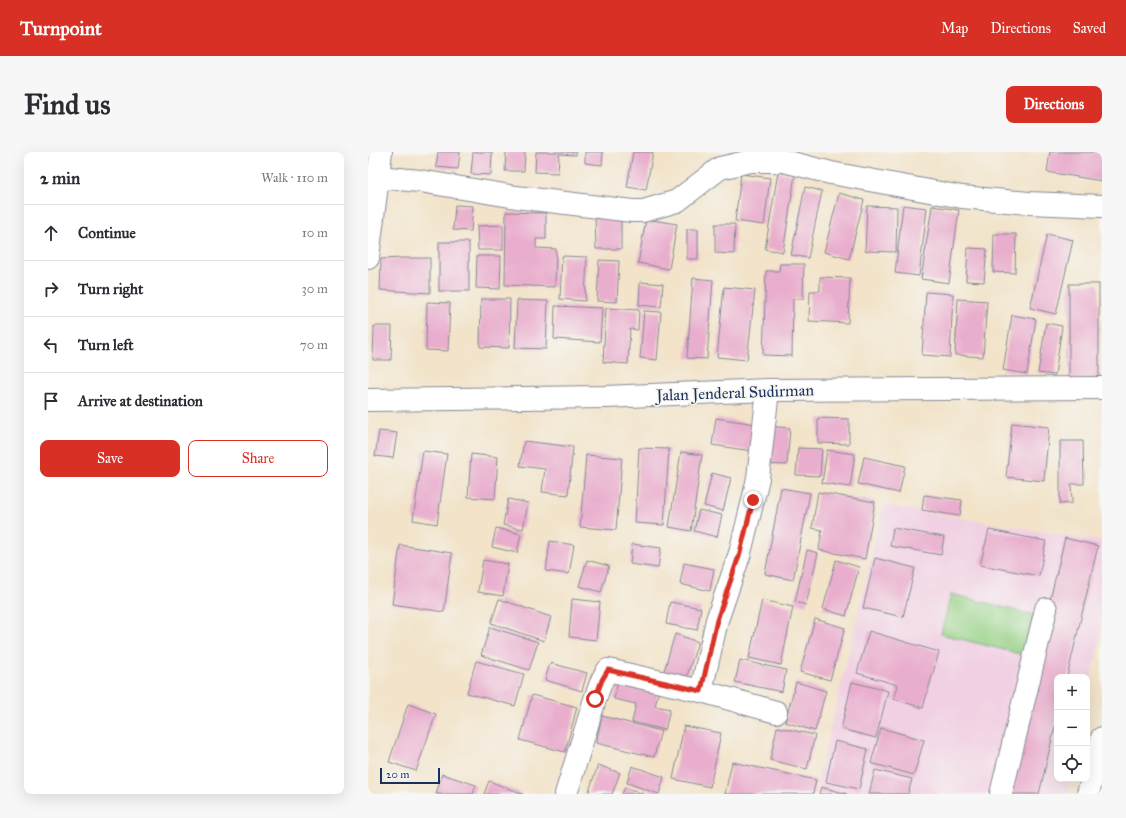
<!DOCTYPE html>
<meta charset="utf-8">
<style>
body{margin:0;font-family:"IM FELL Great Primer",serif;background:#f7f7f7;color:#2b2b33}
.controls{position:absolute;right:12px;bottom:12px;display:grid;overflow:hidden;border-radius:8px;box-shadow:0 4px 16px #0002}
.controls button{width:36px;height:36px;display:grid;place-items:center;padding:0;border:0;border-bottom:1px solid #e1e1e2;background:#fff;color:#2b2b33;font:20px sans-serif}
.scale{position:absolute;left:12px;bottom:10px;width:60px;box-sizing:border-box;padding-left:4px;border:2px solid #1b2f5e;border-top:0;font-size:11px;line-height:14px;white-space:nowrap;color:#1b2f5e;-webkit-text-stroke:3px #f6f6f2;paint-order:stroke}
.stop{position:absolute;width:12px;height:12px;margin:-9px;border:3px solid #d93025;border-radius:50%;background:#fff}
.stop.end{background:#d93025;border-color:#fff;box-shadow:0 1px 4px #0008}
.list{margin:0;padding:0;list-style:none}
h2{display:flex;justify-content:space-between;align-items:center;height:52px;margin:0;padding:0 16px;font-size:17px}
h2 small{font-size:13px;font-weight:400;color:#7c7c81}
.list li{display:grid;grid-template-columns:26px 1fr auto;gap:12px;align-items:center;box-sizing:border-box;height:56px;padding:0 16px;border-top:1px solid #e1e1e2}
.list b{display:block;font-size:15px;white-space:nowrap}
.list em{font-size:13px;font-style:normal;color:#7c7c81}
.actions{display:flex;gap:8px;padding:12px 16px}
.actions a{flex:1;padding:9px 0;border:1px solid #d93025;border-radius:8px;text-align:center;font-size:14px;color:#d93025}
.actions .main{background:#d93025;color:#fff}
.icon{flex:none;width:22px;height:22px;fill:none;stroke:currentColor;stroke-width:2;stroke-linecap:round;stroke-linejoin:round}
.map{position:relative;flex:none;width:734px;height:642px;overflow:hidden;border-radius:8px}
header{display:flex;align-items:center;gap:24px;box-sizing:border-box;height:56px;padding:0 20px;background:#d93025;color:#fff}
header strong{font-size:19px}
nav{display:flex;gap:22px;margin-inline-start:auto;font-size:14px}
.intro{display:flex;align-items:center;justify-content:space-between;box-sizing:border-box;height:96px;padding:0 24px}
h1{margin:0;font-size:28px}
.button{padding:10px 18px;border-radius:8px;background:#d93025;color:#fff;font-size:14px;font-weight:700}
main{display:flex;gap:24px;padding:0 24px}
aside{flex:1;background:#fff;border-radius:8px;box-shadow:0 4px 16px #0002}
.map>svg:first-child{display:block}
.built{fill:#f1d0e3}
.pitch{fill:#96d185;stroke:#588072}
.building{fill:#e9aecd}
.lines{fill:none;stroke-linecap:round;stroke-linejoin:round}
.minor-casing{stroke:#868994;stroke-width:24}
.highway-casing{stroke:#868994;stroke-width:24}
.minor{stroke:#fff;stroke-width:22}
.highway{stroke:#fff;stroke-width:22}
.route{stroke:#d93025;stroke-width:5}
.labels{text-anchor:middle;stroke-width:3.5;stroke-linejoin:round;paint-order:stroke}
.street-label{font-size:16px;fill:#1b2f5e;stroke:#f6f6f2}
</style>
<header>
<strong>Turnpoint</strong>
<nav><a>Map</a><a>Directions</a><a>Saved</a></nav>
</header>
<div class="intro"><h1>Find us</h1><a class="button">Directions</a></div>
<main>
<aside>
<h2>2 min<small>Walk · 110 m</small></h2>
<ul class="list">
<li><svg class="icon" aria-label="ahead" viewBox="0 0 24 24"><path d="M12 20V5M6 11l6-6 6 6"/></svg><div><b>Continue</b></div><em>10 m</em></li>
<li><svg class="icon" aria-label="right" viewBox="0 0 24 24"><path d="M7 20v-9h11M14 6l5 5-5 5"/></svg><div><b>Turn right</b></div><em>30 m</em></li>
<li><svg class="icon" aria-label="left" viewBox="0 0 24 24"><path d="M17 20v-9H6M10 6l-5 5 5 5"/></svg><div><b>Turn left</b></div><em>70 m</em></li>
<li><svg class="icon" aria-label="arrive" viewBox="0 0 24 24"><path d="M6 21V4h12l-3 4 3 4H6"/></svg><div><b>Arrive at destination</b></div></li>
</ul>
<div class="actions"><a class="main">Save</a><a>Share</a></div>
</aside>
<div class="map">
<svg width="734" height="642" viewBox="0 0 734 642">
<rect width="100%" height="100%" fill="#f6f6f2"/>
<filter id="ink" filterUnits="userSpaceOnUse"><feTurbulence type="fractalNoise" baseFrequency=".025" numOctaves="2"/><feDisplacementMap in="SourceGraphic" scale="8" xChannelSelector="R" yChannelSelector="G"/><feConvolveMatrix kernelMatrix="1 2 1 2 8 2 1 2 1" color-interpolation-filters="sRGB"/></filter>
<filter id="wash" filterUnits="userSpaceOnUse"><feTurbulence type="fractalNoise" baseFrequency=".012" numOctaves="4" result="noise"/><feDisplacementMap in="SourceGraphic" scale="16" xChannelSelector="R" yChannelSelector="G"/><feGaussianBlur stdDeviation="0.9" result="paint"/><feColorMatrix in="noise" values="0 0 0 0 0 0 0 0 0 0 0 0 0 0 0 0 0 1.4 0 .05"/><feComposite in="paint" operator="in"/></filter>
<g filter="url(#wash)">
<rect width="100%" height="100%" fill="#f2e3c9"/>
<!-- built -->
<path class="built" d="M516 353 734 390V476L719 546V525H689V627H702L698 642H447Z"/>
<!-- pitch -->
<path class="pitch" d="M583 442 666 463 656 503 573 482Z"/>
<g id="blocks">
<!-- building -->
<g class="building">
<path d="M70 0H92L90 17 68 15Z"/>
<path d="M105 0H124L123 23 103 22Z"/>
<path d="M138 0H157L156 19H137Z"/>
<path d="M168 0H208V3L191 2 190 21 167 20Z"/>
<path d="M217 0H235L234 13 217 11Z"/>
<path d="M265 0H285L278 38 259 35Z"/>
<path d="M682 0H734V29L679 20Z"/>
<path d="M410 20 427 23 415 100 397 97Z"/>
<path d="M373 22 402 26 396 73 367 69Z"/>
<path d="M437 35 454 39 440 106 423 103Z"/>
<path d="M471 41 496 48 481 107 456 100Z"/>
<path d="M87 53 105 54 103 79 85 78Z"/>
<path d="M535 53 559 56 551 124 527 121Z"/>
<path d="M499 54 529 55 528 100 497 99Z"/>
<path d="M564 54 591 58 581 131 553 127Z"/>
<path d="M138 60 178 61V87H168V96L188 97 187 135 137 133Z"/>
<path d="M227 63H253V97H228Z"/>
<path d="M278 67 309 72 301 117 270 111Z"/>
<path d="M347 72H367L366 102 347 101Z"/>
<path d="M135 73V98H110L109 74Z"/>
<rect x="319" y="77" width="11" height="30"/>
<path d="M626 82H648L647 121 625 120Z"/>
<path d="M679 82 705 88 688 162 662 156Z"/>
<rect x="71" y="90" width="30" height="49"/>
<path d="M600 96 619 97 616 130 598 129Z"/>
<path d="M109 104H133L132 137 108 136Z"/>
<path d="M194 104 219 105 217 149 192 147Z"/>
<path d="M35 106H62V141L12 138 13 107Z"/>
<path d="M231 108 251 109 249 150 229 149Z"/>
<path d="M412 112H436L435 147H425L424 204 395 203 398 119H411Z"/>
<path d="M452 125 482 126 480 171 441 169 442 139H452Z"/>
<path d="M325 126 345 128 339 207 319 206Z"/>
<path d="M272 130 295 132 293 155 271 153Z"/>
<rect x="701" y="132" width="30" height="96"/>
<path d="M356 135 387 138 379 208 349 205Z"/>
<path d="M558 140 585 142 582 205 554 203Z"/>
<path d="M113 147H142L141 196 112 195Z"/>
<path d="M590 147 619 149 615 205 587 203Z"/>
<path d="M149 148 180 149 178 197 147 196Z"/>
<path d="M59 150 82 151 80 199 58 198Z"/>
<path d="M187 154 234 156 232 190 186 187Z"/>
<path d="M238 156 271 158 270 178 262 177 260 212 235 210Z"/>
<path d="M276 159 293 160 289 208 272 206Z"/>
<path d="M644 163 668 167 659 222 635 218Z"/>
<path d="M678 171 694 174 687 223 670 221Z"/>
<path d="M6 174H24L23 208H5Z"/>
<path d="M348 266 388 272 384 299 344 293Z"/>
<path d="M450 266 481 267V292L450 291Z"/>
<path d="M644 271 681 275 676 329 638 325Z"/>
<path d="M400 274 422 276 419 313 397 312Z"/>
<path d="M11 279 29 281 25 306 7 304Z"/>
<path d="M156 289 205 295 200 343 174 340 177 317 152 314Z"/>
<path d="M692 289H715L716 332H703L704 351 692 352Z"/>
<path d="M271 296 301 297 296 373 267 371Z"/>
<path d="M430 296 454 297 452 324 428 323Z"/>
<path d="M459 298 487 302 482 335 454 331Z"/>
<path d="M55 299 79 302 69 372 45 368Z"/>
<path d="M313 300 334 303 323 379 301 375Z"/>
<path d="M103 302 130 305 127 347 100 345Z"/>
<path d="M218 303 254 306 248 378 212 375Z"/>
<path d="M496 305 537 314 531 341 490 332Z"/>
<path d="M344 321 363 326 355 359 336 354Z"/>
<path d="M413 336 442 341 425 428 397 422Z"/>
<path d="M450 340 507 350 497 407 451 398 454 378 444 376Z"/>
<path d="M556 343 594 348 592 364 554 358Z"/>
<path d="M140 347 160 351 155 377 135 373Z"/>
<path d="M331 358 354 363 349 385 326 379Z"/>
<path d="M128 376 153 382 149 401 124 395Z"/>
<path d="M525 376 576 385 573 403 522 394Z"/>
<path d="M621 378 678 389 671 424 612 413Z"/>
<path d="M697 386 730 394 699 525H689V566L671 642H635Z"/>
<path d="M182 389 206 393 201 422 178 419Z"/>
<path d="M264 392 293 396 290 416 262 412Z"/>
<path d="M32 393 84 401 76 460 24 452Z"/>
<path d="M439 398 450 401 438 453 427 450Z"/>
<path d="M507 406 547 416 535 465 495 456Z"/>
<path d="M115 408 140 412 135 444 110 440Z"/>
<path d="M219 408 241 414 233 440 211 434Z"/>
<path d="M468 408 491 415 478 464 455 457Z"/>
<path d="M316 411 346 417 342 439 312 432Z"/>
<path d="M131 447 183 465 176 489 123 471Z"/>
<path d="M204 447 232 450 228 488 201 485Z"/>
<path d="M394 448 425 455 413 513 381 506Z"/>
<path d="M302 450 333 456 329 478 298 472Z"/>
<path d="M447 467 477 476 462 528 432 520Z"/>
<path d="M122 475 170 490 161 518 113 503Z"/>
<path d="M501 479 571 500 555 556 526 547 530 533 489 521Z"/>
<path d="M307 482 330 490 317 530 295 522Z"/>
<path d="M372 508 418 518 414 540 367 530Z"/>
<path d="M108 509 156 522 147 554 99 541Z"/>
<path d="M182 511 219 521 214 539 177 528Z"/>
<path d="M250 529 291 538 287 554 302 557 297 578 264 570 268 552 246 547Z"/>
<path d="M428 530 458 539 447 579 417 570Z"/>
<path d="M484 530 520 539 508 586 473 577Z"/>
<path d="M164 543 209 555 197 600 152 588Z"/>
<path d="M40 552 68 562 48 619 21 610Z"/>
<path d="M234 564 293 579 286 605 228 591Z"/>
<path d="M316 574 353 581 342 635 305 627Z"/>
<path d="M409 575 447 583 439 617 402 608Z"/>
<path d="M513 576 556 588 546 623 503 611Z"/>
<path d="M467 589 500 597 491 637 458 630Z"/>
<path d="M364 610 448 628 445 642H357Z"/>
<path d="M230 613 252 621 244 642H220Z"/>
<path d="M264 614 296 625 291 642 259 631Z"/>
<path d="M507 618 544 627 540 642H501Z"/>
<path d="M74 622 108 633 105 642H68Z"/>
<path d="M121 629 155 642H116Z"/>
<path d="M257 635 275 642H254Z"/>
<path d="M453 635 479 642H451Z"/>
</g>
</g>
</g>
<g filter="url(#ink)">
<use href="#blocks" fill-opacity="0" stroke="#868994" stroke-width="1"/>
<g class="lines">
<!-- minor casing -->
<g class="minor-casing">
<g id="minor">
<path d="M0 24 52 29 148 45 264 59H275L309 49 352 16 383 9H416L463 21 594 45 661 51 734 54"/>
<path d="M0 106 13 0"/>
<path d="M333 539 349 468 372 401 385 348 390 326 400 238"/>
<path d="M198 642 227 547 234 528 240 518 333 539 408 560"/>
<path d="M633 642 678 457"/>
<path d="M720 642 734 586"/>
</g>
</g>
<!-- highway casing -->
<g class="highway-casing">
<path id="highway" d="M0 248 237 245 400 238 734 236"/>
</g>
<!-- minor -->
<use href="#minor" class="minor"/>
<!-- highway -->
<use href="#highway" class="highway"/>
</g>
</g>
<g class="lines" filter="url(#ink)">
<!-- route -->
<path class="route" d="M227 547 234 528 240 518 333 539 349 468 372 401 385 348"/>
</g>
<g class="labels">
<!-- street labels -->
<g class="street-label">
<text transform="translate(367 240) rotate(-2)" y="6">Jalan Jenderal Sudirman</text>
</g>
</g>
</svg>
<div class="controls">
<button>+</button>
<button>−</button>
<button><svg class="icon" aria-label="locate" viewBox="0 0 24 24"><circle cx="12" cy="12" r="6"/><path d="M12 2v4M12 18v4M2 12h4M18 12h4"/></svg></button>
</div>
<div class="scale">20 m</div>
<div class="stop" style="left:227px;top:547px"></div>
<div class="stop end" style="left:385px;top:348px"></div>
</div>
</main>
